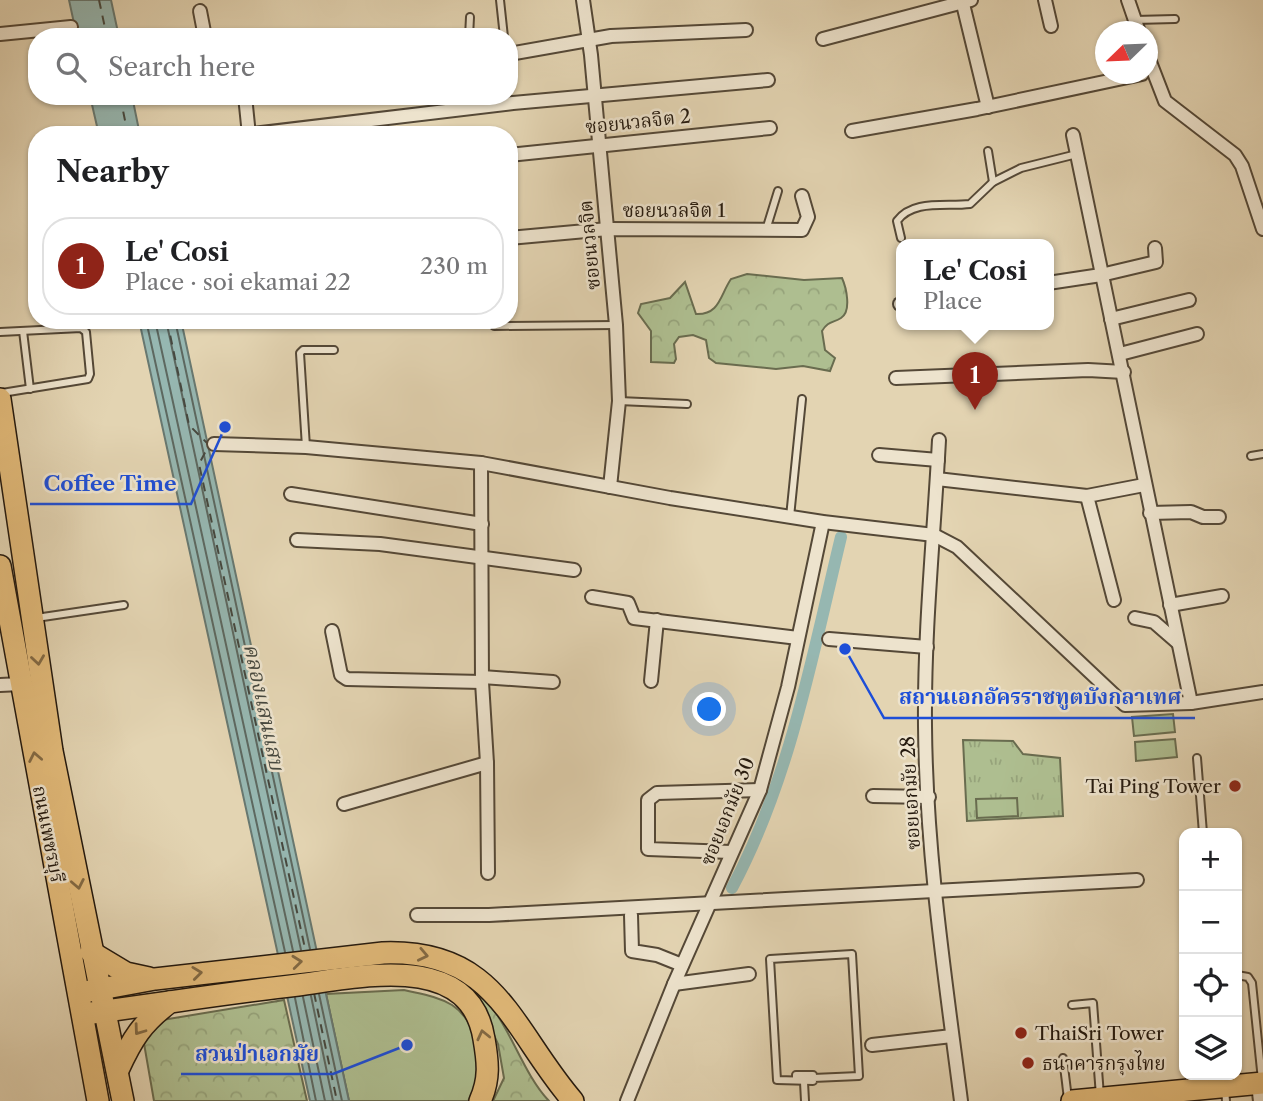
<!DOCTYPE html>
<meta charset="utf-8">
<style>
body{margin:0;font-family:"Libre Caslon Text","Noto Serif Thai",serif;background:#f6f6f6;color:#202124}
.controls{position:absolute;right:21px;bottom:21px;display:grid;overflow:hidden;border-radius:14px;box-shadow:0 2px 5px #0004}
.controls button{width:63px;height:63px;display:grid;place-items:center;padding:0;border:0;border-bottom:2px solid #e0e0e0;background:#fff;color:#202124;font:35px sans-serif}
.compass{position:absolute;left:1095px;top:21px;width:63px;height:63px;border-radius:50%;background:#fff;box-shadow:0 2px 5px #0004;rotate:247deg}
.you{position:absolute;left:710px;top:710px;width:24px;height:24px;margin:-18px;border:5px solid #fff;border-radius:50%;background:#1a73e8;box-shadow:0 0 0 10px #1a73e833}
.badge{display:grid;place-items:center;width:46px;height:46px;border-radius:50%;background:#8f2418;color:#fff;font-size:23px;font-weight:700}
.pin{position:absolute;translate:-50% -58px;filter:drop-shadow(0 2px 4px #0008)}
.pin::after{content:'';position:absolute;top:37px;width:24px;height:21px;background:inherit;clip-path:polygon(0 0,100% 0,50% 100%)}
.popup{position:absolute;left:896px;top:239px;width:158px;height:91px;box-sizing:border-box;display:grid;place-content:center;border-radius:14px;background:#fff;filter:drop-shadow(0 2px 5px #0005);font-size:23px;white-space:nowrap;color:#757577}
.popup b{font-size:26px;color:#202124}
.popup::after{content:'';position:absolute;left:50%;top:100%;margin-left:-14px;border:14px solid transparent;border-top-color:#fff}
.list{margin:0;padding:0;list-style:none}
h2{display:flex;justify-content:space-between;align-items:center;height:91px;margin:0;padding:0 28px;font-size:30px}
h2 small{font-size:23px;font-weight:400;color:#757577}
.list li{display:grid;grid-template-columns:46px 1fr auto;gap:21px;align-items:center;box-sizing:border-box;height:98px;margin:0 14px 14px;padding:0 14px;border:2px solid #e0e0e0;border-radius:28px}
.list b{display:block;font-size:26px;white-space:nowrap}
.list p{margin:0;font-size:23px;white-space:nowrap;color:#757577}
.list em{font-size:23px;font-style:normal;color:#757577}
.icon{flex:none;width:38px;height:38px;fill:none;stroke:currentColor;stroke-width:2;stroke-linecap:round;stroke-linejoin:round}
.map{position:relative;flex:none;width:1263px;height:1101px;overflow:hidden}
.search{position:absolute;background:#fff;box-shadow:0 2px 5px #0004;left:28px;top:28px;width:490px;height:77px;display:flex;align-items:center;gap:18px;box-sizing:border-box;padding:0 24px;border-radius:28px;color:#757577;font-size:26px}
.panel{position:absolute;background:#fff;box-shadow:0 2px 5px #0004;left:28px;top:126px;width:490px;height:203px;border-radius:28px}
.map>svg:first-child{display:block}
.grass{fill:url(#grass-tufts);stroke:#696c4f;stroke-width:2}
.forest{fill:url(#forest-crowns);stroke:#696c4f;stroke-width:2}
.garden{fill:#aebe90;stroke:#696c4f;stroke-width:2}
.water{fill:#96b7b1;stroke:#687870;stroke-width:2}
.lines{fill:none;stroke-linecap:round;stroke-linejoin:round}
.shore{stroke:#5d6860;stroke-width:2}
.canal{stroke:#96b7b1;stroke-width:12}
.ferry{stroke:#46483f;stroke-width:2;stroke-dasharray:9 7;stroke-linecap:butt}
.service-casing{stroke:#544837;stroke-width:10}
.minor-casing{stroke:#544837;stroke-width:16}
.primary-casing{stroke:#24190e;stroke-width:24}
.service{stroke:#ede3cd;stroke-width:6}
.minor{stroke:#ede3cd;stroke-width:12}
.primary{stroke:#e2ba79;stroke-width:21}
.oneway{stroke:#836a44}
.poi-dot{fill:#8f2418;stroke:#ede3cd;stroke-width:2.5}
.labels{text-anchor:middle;stroke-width:5;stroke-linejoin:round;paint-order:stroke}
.street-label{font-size:19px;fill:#24190e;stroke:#ede3cd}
.poi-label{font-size:19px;fill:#24190e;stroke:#ede3cd;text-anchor:start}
.water-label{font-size:21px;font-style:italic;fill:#46483f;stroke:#ede3cd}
.leader{fill:none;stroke:#1d4ed8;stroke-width:2.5}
.callout-dot{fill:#1d4ed8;stroke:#ede3cd;stroke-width:2.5}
.callout-label{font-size:21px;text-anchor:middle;font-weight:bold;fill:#1d4ed8;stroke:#ede3cd;stroke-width:5;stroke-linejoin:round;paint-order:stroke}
</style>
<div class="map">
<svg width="1263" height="1101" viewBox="0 0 1263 1101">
<defs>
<pattern id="grass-tufts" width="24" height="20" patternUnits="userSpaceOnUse" patternTransform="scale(1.75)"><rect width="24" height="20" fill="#aebe90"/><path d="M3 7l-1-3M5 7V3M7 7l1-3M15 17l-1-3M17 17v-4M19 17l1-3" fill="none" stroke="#96a37b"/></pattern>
<pattern id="forest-crowns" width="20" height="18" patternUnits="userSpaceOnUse" patternTransform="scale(1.75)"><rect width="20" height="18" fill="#aebe90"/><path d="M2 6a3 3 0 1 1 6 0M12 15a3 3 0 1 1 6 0" fill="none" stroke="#96a37b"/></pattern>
</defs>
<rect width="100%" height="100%" fill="#e3d4b2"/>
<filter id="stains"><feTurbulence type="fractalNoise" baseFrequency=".00286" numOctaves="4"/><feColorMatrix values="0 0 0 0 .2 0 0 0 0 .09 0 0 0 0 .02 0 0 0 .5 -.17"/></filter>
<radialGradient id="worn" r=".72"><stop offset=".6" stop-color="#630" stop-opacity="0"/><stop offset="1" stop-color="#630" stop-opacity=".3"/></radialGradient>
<!-- grass -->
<path class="grass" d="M963 740 1013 741 1023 754 1060 758 1063 816 967 821Z"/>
<!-- forest -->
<g class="forest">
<path d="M747 274 804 280 842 278C846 287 852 311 841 318 833 323 828 321 822 331L825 350 835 358 830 371 803 366 776 369 716 363 709 358 706 340 693 335 679 337 674 344 676 359 674 363 651 362V331L638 313 641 304 670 298 685 282 696 314C720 315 720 295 731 279Z"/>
<path d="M427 973C439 975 454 976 464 982 507 1006 516 1066 549 1101H493L504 1078 498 1044 485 1015Z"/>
<path d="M284 1000 307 1101H154L142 1032 150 1022Z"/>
</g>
<!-- garden -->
<g class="garden">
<path d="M1173 714 1175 732 1134 736 1132 717Z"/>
<path d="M1175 739 1177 757 1136 761 1135 742Z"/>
<path d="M1017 798 1018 816 977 818 976 799Z"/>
<path d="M404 990C421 994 437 996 452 1005 481 1024 487 1074 468 1101H349L326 994Z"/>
</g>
<!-- water -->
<g class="water">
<path d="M69 0H111L119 37H77Z"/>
<path d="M90 96H132L140 135H99Z"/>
<path d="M139 320H181L349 1101H310Z"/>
</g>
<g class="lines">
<!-- shore -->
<g class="shore">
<path d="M146 320 285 952"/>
<path d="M155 320 293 951"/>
<path d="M166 320 301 950"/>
<path d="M175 320 310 949"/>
<path d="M319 994 342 1101"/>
<path d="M311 996 333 1101"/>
<path d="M303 997 325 1101"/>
<path d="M295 998 316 1101"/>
</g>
<!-- canal -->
<path class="canal" d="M732 888C790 779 812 657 841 537"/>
<!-- ferry -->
<g class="ferry">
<path d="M99 0 107 37"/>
<path d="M120 96 128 135"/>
<path d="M167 320 189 425 209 445 199 464 306 953"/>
<path d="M314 993 337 1101"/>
</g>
<!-- service casing -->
<g class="service-casing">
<g id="service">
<path d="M500 0 504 37"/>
<path d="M1135 20 1175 19"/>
<path d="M469 37 470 17"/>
<path d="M988 151 993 182"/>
<path d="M766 230 778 191"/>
<path d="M901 238 897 221C913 199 946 207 970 204L993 182 1021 168 1077 154"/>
<path d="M494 326 616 325"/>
<path d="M23 331 30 389"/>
<path d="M0 332 81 328 86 332 90 374 88 379 2 393"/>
<path d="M619 401 687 404"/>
<path d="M306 447 300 353 303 350H334"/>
<path d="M1251 456 1263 454"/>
<path d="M790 517 802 399"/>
<path d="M36 618 124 605"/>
<path d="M1197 758 1203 833"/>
<path d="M852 954 859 1076 813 1078V1081L777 1080 770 959Z"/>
<path d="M1237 975 1248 977 1252 983 1262 1080"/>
<path d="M1072 1005 1093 1003 1100 1096"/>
<path d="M1063 1058 1068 1099"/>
<path d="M796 1079V1075H813V1078"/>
<path d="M804 1082 805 1101"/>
<path d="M1225 1089 1226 1101"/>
</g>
</g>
<!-- minor casing -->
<g class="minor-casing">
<g id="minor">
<path d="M583 0 591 55 616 325 619 401 610 487"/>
<path d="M962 0 988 107"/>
<path d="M1045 0 1051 26"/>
<path d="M1128 0 1139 32"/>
<path d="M200 11 205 37"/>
<path d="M0 34 71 27"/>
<path d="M823 39 971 0"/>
<path d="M509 54 611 36 746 30"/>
<path d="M1148 57 1165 101 1235 155 1242 166 1263 229"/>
<path d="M245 96 249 135"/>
<path d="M852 131 977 109 1142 74"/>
<path d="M245 135 513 103 768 80"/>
<path d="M1073 135 1191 703"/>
<path d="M509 155 770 128"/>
<path d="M509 238 608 229 802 230 808 217 802 196"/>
<path d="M1048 283 1101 275 1156 262 1155 248"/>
<path d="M900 304H902"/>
<path d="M1111 319 1189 300"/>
<path d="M1120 354 1197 334"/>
<path d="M896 378 1088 370 1124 372"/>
<path d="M939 440C934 535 924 630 925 726 926 852 945 977 961 1101"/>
<path d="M214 444 306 447 481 463 670 498 823 522 934 535 957 547 1125 705 1191 703 1263 692"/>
<path d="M879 455 938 460"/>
<path d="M481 463 482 682 487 763 488 873"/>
<path d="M937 479 1087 496"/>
<path d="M291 494 482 524"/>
<path d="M1150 513 1191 512 1203 517H1219"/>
<path d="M297 540 380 544 574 570"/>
<path d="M592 597 628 603 634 618 798 638"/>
<path d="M1114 600 1087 496 1144 485"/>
<path d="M1170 605 1222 596"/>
<path d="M1135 618 1154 622 1177 642"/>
<path d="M332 631 341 675 347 679 482 682"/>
<path d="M829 639 927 647"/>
<path d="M482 677 553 682"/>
<path d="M651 681 657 620"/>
<path d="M0 685 21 684"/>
<path d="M873 796 929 797"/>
<path d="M344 804 487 763"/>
<path d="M731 852 648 849V800L657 793 760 790"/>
<path d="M417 915H489L1137 880"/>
<path d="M631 915 632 951 657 955 682 965"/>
<path d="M674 984 749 974"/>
<path d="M872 1045 952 1036"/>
<path d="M1258 1084 1260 1101"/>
<path d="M627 1101 674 984 760 790 788 687 823 522"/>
</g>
</g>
<!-- primary casing -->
<g class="primary-casing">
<g id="primary">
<path d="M0 399 52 751 123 1101"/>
<path d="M0 566 98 1101"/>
<path d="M91 952 126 973 149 978"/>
<path d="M79 993 155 979 383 953C498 949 511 1029 573 1101"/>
<path d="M92 1013 170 1002"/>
<path d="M118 1070C132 1039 142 1023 170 1002 212 996 255 990 298 985 359 977 470 950 484 1039 488 1062 490 1079 480 1101"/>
<path d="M1072 1101 1263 1083"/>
</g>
</g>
<!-- service -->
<use href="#service" class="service"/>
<!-- minor -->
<use href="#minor" class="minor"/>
<!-- primary -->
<use href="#primary" class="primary"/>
</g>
<!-- one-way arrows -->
<defs><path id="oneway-chevron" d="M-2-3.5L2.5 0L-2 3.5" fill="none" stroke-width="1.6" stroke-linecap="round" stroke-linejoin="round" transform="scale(1.75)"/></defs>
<g class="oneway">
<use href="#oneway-chevron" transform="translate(38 660) rotate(82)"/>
<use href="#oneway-chevron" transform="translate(35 757) rotate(-101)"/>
<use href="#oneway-chevron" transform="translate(78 884) rotate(79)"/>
<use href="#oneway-chevron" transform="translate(423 955) rotate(12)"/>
<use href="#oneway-chevron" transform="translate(297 962) rotate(-6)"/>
<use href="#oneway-chevron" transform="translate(197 973) rotate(-7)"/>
<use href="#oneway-chevron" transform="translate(139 1030) rotate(126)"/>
<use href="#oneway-chevron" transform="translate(483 1035) rotate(-103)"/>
</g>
<!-- markers -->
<g class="poi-dot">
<circle cx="1235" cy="786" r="7"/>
<circle cx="1021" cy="1033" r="7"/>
<circle cx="1028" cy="1063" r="7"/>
</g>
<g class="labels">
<!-- street labels -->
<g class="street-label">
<text transform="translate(638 121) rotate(-6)" y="7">ซอยนวลจิต 2</text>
<text x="674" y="217">ซอยนวลจิต 1</text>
<text transform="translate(589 245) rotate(-95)" y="7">ซอยนวลจิต</text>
<text transform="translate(910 793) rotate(-93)" y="7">ซอยเอกมัย 28</text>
<text transform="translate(727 811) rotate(-68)" y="7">ซอยเอกมัย 30</text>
<text transform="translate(49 834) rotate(79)" y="7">ถนนเพชรบุรี</text>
</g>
<!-- poi labels -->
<g class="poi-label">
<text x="1221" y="793" text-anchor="end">Tai Ping Tower</text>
<text x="1035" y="1040">ThaiSri Tower</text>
<text x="1042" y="1070">ธนาคารกรุงไทย</text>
</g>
<!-- water labels -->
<g class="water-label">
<text transform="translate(264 707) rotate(78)" y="7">คลองแสนแสบ</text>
</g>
</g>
<!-- callouts -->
<path class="leader" d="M225 427L191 504H30M845 649L884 718H1195M407 1045L333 1074H181"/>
<g class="callout-dot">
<circle cx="225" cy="427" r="7"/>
<circle cx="845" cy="649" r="7"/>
<circle cx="407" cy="1045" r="7"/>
</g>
<g class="callout-label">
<text x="110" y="491">Coffee Time</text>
<text x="1040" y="704">สถานเอกอัครราชทูตบังกลาเทศ</text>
<text x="257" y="1061">สวนป่าเอกมัย</text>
</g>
<rect width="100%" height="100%" filter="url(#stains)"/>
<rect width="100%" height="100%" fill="url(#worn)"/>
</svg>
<div class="controls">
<button>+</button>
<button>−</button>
<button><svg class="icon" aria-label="locate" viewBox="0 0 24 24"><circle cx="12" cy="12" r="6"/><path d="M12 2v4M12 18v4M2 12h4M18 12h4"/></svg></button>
<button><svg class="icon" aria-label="layers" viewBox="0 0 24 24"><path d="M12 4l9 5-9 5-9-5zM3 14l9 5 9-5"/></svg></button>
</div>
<svg class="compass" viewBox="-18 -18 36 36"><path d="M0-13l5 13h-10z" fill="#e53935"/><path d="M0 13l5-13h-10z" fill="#757577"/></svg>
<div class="you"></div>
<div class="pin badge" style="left:975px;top:410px">1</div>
<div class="popup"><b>Le' Cosi</b>Place</div>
<div class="search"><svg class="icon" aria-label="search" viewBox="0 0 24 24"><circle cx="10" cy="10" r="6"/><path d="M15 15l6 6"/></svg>Search here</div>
<section class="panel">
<h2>Nearby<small></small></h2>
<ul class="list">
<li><span class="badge">1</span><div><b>Le' Cosi</b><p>Place · soi ekamai 22</p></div><em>230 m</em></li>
</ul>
</section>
</div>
